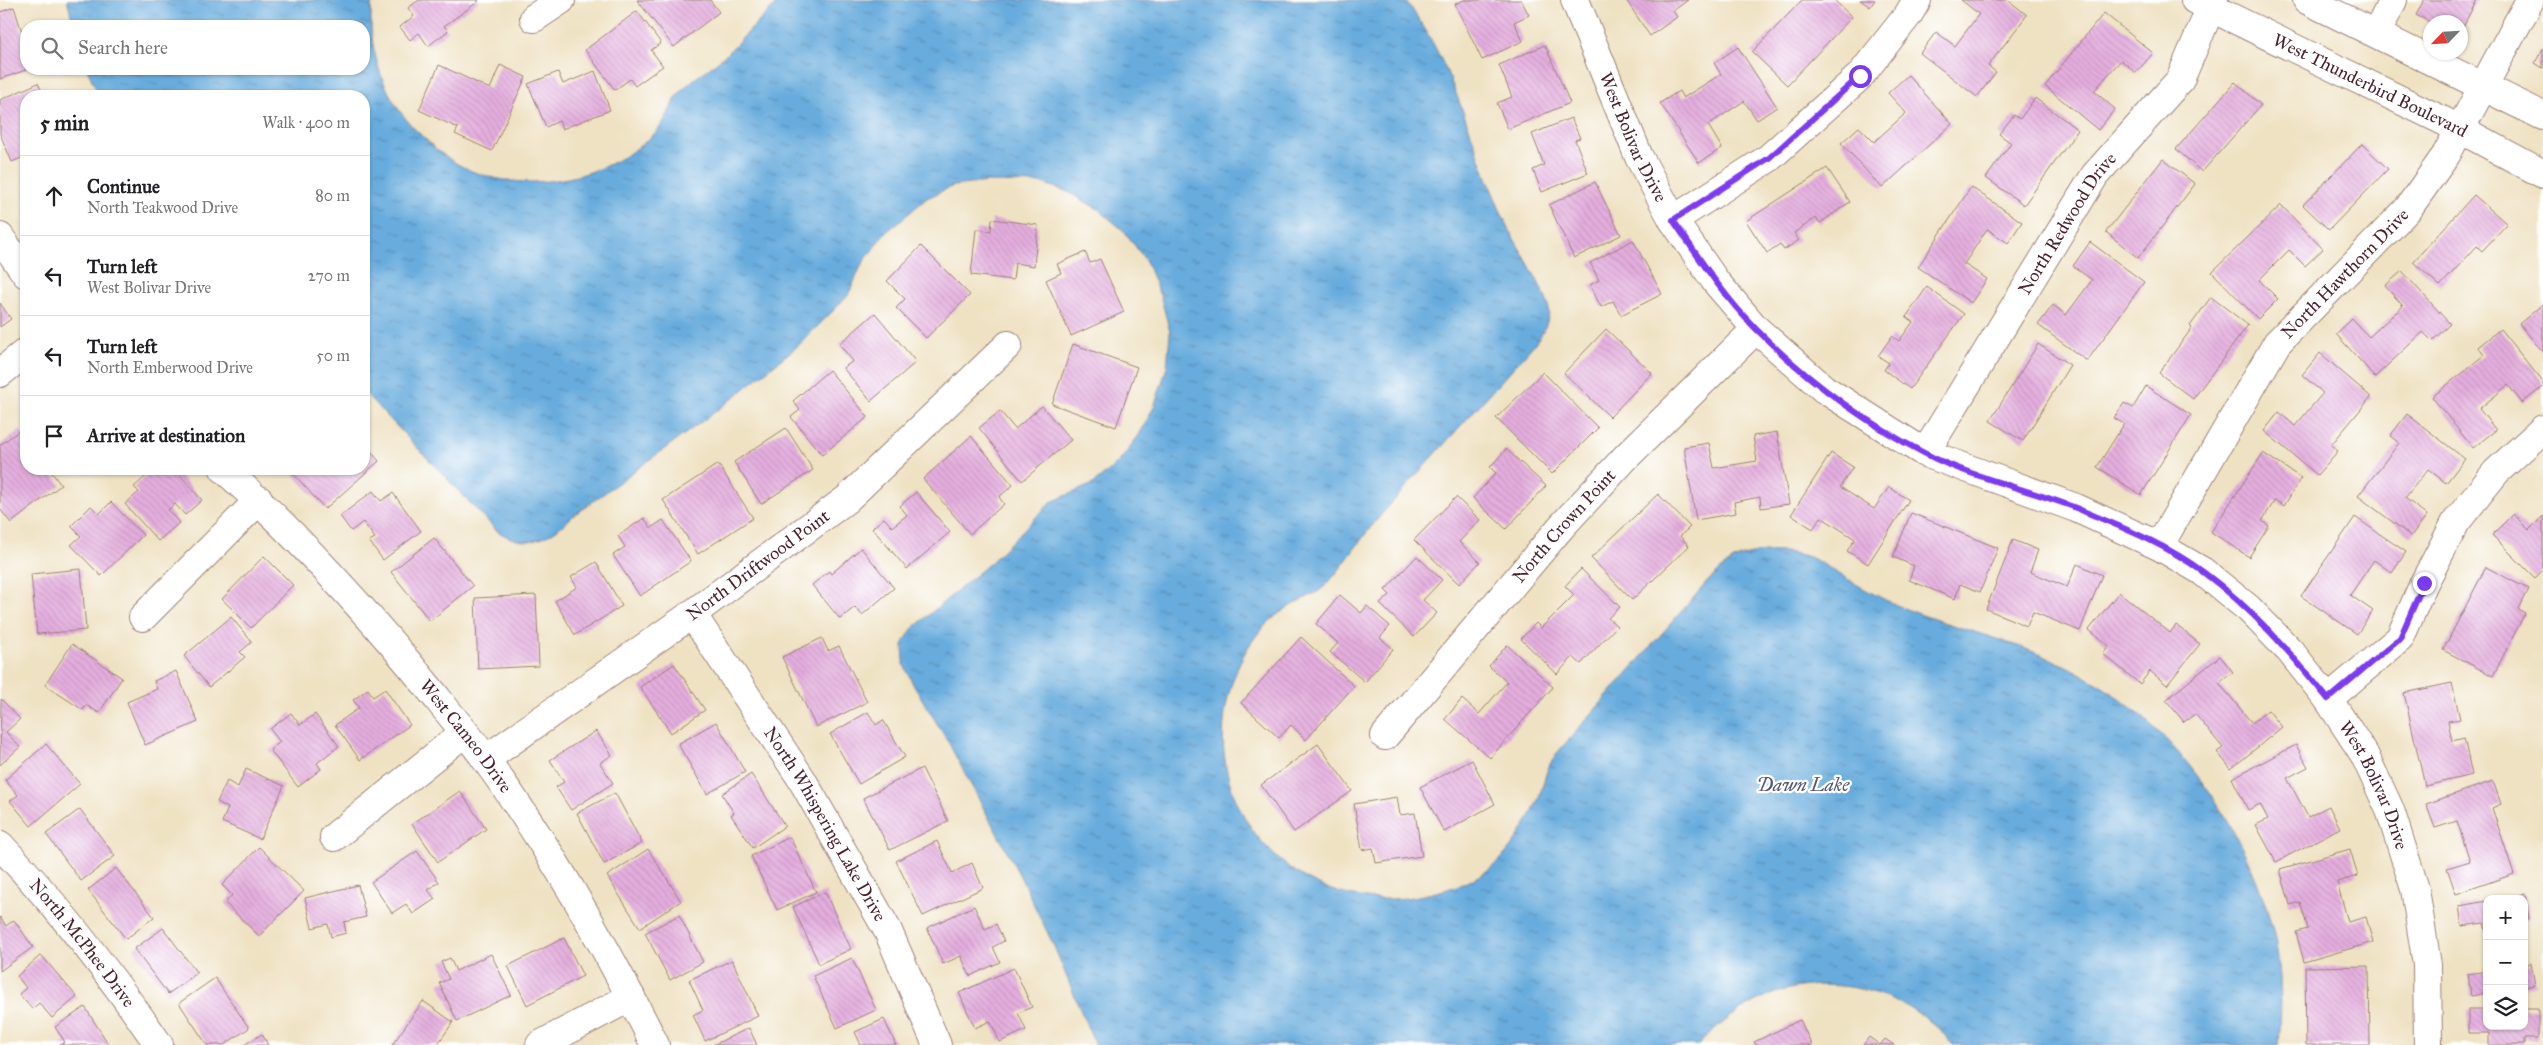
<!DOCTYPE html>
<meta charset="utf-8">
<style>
body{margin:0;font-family:"IM FELL Great Primer",serif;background:#f2f2f2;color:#202124}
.controls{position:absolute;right:15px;bottom:15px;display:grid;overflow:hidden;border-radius:10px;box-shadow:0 1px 4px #0004}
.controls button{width:45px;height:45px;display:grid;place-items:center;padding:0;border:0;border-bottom:1px solid #e0e0e0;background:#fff;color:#202124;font:25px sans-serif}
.compass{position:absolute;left:2423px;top:15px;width:45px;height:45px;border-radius:50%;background:#fff;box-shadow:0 1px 4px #0004;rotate:245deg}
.stop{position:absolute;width:15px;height:15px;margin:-11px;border:4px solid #7c3aed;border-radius:50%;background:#fff}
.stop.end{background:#7c3aed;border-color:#fff;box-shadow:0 1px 5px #0008}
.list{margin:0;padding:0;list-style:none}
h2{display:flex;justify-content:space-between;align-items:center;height:65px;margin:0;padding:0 20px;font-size:21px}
h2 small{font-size:16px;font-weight:400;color:#757577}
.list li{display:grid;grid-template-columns:32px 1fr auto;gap:15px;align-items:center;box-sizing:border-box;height:80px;padding:0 20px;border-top:1px solid #e0e0e0}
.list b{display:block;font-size:19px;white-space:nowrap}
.list p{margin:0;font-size:16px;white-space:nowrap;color:#757577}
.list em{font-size:16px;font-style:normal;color:#757577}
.icon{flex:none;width:28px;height:28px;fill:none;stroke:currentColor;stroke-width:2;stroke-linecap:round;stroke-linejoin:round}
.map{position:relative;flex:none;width:2543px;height:1045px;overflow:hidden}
.search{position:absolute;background:#fff;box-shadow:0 1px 4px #0004;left:20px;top:20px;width:350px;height:55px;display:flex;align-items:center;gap:12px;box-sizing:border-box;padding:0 18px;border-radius:20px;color:#757577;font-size:19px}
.panel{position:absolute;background:#fff;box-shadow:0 1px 4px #0004;left:20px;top:90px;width:350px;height:385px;border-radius:20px}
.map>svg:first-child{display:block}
.water{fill:url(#water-ripples);stroke:#596684}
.building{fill:url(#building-back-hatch)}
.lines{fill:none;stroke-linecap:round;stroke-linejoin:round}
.minor-casing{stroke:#9c8077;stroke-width:30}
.minor{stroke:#fff;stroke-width:28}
.route{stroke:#7c3aed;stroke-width:6}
.labels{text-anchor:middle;stroke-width:4.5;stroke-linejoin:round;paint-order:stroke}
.street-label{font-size:18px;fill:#4a1f2b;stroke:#fff}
.water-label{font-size:19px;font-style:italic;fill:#565772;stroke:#fff}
</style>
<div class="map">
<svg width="2543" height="1045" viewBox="0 0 2543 1045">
<defs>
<pattern id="water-ripples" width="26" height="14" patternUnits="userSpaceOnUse" patternTransform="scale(1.25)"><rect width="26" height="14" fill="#68acdd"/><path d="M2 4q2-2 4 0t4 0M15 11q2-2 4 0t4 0" fill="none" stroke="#588bb3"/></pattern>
<pattern id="building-back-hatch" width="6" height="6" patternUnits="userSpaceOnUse" patternTransform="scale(1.25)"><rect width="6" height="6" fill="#e4aede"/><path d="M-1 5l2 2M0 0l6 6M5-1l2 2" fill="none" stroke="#c595bf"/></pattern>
</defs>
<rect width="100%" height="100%" fill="#fff"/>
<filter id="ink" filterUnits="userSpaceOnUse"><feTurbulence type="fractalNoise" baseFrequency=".02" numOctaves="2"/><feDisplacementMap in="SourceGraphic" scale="10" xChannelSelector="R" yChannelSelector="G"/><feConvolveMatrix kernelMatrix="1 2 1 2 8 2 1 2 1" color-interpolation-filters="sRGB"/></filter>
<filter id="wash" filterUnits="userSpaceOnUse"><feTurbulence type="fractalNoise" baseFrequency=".0096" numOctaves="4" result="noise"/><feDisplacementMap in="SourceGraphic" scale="20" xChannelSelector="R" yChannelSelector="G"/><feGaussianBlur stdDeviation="1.12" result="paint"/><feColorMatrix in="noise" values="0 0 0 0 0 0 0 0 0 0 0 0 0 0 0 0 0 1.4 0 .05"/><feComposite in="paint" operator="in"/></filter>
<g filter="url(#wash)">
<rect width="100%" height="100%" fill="#efe2c3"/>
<!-- water -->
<path class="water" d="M67 0H372C366 50 385 103 422 136 430 143 437 151 445 156 506 201 606 184 657 131 668 119 672 100 683 89 695 77 711 68 724 56 743 38 761 19 780 0H1405C1460 70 1473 160 1513 237 1521 251 1548 296 1549 309 1549 325 1540 337 1530 349 1481 404 1430 459 1381 515 1362 536 1347 562 1328 583 1319 594 1301 599 1289 607 1263 622 1244 648 1234 677 1188 804 1297 926 1428 894 1452 889 1478 880 1497 863 1511 850 1525 827 1534 809 1544 789 1543 771 1557 753L1709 580C1716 575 1722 568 1729 563 1749 549 1789 549 1811 558 1821 562 1831 570 1841 575 1860 587 1880 598 1901 607 1953 628 2008 639 2058 662 2167 713 2242 816 2273 930 2282 967 2282 1008 2279 1045H1953C1947 1038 1940 1029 1932 1023 1882 983 1806 971 1749 1005 1733 1014 1718 1027 1703 1039L1700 1045H1095L1053 944 1020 876 947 740 914 686 904 665 903 644 912 629 990 563 1051 502 1093 484 1118 463 1139 435 1154 407 1167 367 1170 332 1161 298 1146 261 1124 231 1098 209 1068 192 1042 183 987 182 953 186 927 198 883 235 861 266 848 296 799 345 719 409 573 516C548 539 529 551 497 531L364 392V96H99L87 69H364V26H74Z"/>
<g id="blocks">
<!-- building -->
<g class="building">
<path d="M419 0H478L479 1 444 26 448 31 428 46 419 33 410 40 400 27 414 16 408 8Z"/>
<path d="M637 0H710L719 12 674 47Z"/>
<path d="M1464 0H1521L1529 15 1514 22 1523 41 1482 60 1455 4Z"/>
<path d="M1626 0H1688L1673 11 1677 17 1650 36Z"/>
<path d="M1802 0H1834L1852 17 1787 85 1752 52Z"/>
<path d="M1860 0H1875L1870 7Z"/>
<path d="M1961 0H2008L2027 15 1988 66 1996 72 1977 97 1920 53 1936 32 1955 46 1979 14Z"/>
<path d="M2424 0H2477L2460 32V22H2430L2416 15Z"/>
<path d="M14 7 22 32 26 31V70L0 79V12Z"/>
<path d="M637 11 661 43 651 50 663 66 635 86 630 79 615 90 585 50Z"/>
<path d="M2104 13 2153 53 2136 73 2121 60 2094 91 2115 109 2098 130 2045 86Z"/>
<path d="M1545 45 1570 103 1508 129 1497 103 1512 97 1499 65Z"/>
<path d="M1738 47 1777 107 1757 120 1744 101 1708 125 1722 148 1699 163 1660 103 1679 91 1683 98 1721 74 1714 63Z"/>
<path d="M2543 48V68L2535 63Z"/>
<path d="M439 65 490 89 500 65 526 77 492 151 455 134 458 128 419 110Z"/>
<path d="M595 71 610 110 562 129 559 121 546 127 528 84 558 72 563 84Z"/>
<path d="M1908 75 1952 124 1882 188 1841 143 1859 127 1874 142 1906 113 1888 93Z"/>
<path d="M2235 82 2261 105 2202 172 2176 149Z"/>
<path d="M38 83 44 96H26V156L12 162 0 134V100Z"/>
<path d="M2035 98 2078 130 2024 205 1986 178 2011 143 1999 134 2014 115 2020 119Z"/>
<path d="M1571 118 1580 138 1575 140 1588 173 1542 192 1533 170 1544 165 1532 134Z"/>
<path d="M2362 144 2388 169 2329 230 2303 205Z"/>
<path d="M2163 159 2195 184 2138 258 2106 232Z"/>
<path d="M1827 168 1850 202 1820 223 1816 218 1794 233 1799 240 1784 250 1780 244 1767 253 1746 221Z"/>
<path d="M1595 182 1621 235 1574 258 1549 205Z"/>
<path d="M1971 187 2022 222 2008 243 1987 229 1964 264 1987 279 1971 303 1918 267Z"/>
<path d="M2474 195 2507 224 2482 251 2477 246 2440 286 2413 262Z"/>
<path d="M2281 205 2323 249 2305 266 2289 250 2259 280 2278 299 2258 319 2212 272Z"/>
<path d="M992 219 1038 225 1034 266 1015 263 1013 280 971 275 976 229 991 231Z"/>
<path d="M1633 240 1662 294 1621 315 1613 301 1601 307 1590 285 1599 280 1590 263Z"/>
<path d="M2090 242 2144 282 2087 361 2038 325 2053 305 2066 315 2092 280 2073 266Z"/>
<path d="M921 246 970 295 926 338 896 308 905 299 887 281Z"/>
<path d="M1085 252 1090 263 1100 259 1124 312 1071 336 1046 280 1061 273 1057 264Z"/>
<path d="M2402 271 2450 324 2432 341 2423 332 2375 377 2336 334 2352 319 2369 337 2403 306 2385 286Z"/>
<path d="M1927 287 1964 314 1910 389 1884 370 1889 363 1878 356 1892 336 1899 341 1913 322 1906 317Z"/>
<path d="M2211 297 2248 325 2193 399 2159 373 2192 328 2190 326Z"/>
<path d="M0 303 11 319 0 327Z"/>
<path d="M2543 304V352L2519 324Z"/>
<path d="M875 313 916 362 871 401 843 368 853 361 839 344Z"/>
<path d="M1606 329 1652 373 1610 417 1564 373Z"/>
<path d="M2500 329 2543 382V387L2522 403 2508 385 2479 409 2496 430 2473 448 2432 397 2484 355 2478 347Z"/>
<path d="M1073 344 1137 367 1116 427 1052 404Z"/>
<path d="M2038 344 2070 365 2023 441 1990 421Z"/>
<path d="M2320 353 2371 397 2331 445 2338 451 2317 475 2264 431 2279 412 2295 426 2323 393 2302 375Z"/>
<path d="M829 370 868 417 822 455 791 417 800 410 793 401Z"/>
<path d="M1543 372 1598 428 1552 474 1496 418Z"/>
<path d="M2146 386 2191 415 2141 495 2097 467 2124 424 2114 418 2124 403 2133 408Z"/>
<path d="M1042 406 1071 440 1022 481 979 428 1000 411 1015 429Z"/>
<path d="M2407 414 2465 459 2446 483 2428 469 2405 498 2427 515 2411 536 2358 496 2399 443 2390 436Z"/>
<path d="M786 428 813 470 761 504 734 462Z"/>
<path d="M20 430 26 439V469H49L61 485 11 523 0 509V445Z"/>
<path d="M1777 432 1789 504 1761 508 1760 497 1734 502 1736 513 1696 520 1684 447 1709 443 1714 468 1757 461 1753 436Z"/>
<path d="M971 436 1013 485 999 497 1004 504 970 534 923 479Z"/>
<path d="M364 443 379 461 325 509 289 469H364Z"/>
<path d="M1506 449 1546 486 1506 529 1473 498 1496 473 1490 467Z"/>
<path d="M1831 453 1853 467 1840 487 1874 509 1889 487 1909 500 1868 564 1847 551 1855 539 1821 517 1813 529 1791 515Z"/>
<path d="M2263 453 2301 478 2284 506 2275 500 2262 521 2269 526 2249 557 2211 532Z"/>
<path d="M718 464 753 518 698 554 663 500Z"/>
<path d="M154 469H175L202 500 185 515 175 504 168 510 179 523 158 541 125 504 139 492 134 487Z"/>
<path d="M373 491 381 501 393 493 421 531 383 560 369 541 375 538 363 522 351 531 340 516Z"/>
<path d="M916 492 950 532 907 569 872 528 884 518 892 527 907 515 900 506Z"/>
<path d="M1658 494 1690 527 1680 536 1689 546 1632 600 1591 558Z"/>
<path d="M1456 497 1480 520 1459 542 1480 562 1459 584 1414 540Z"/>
<path d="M111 502 143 535 101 576 71 545 81 536 71 526 91 506 99 514Z"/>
<path d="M1911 513 1998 548 1980 592 1960 584 1955 599 1909 580 1914 566 1893 557Z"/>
<path d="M2513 514 2529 530 2543 516V570L2535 578 2492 535Z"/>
<path d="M2355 517 2406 552 2392 573 2374 560 2350 595 2373 611 2357 634 2301 596Z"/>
<path d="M644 518 651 528 663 520 691 561 640 596 613 555 625 547 618 536Z"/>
<path d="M434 538 473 586 430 621 391 572Z"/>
<path d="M2013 540 2038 550 2030 572 2067 587 2077 564 2102 575 2080 631 2033 612 2027 626 1986 609Z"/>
<path d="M861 548 894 588 862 615 855 607 840 619 812 585 829 571 831 574Z"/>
<path d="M264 556 293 585 251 628 222 599Z"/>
<path d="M1417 556 1442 580 1423 600 1437 613 1414 637 1380 604 1390 595 1385 590Z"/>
<path d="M596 562 622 606 575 635 555 601 577 587 571 577Z"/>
<path d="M2486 567 2528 589 2518 609 2525 613 2493 676 2443 650Z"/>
<path d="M81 569 86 630 37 634 31 574Z"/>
<path d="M1581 569 1620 607 1608 618 1617 626 1581 664 1573 657 1557 674 1521 639 1536 623 1541 628 1574 595 1565 586Z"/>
<path d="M2119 592 2170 633 2176 625 2200 644 2167 685 2150 671 2140 684 2103 654 2109 646 2089 630Z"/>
<path d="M536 595 539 666 478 669 475 598Z"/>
<path d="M1340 595 1361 613 1367 606 1390 626 1380 638 1393 649 1365 682 1330 652 1338 643 1316 624Z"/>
<path d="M231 617 252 642 240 652 245 657 209 687 184 656Z"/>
<path d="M1301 637 1354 686 1306 740 1291 725 1279 738 1241 703Z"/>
<path d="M822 638 828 651 839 646 867 702 816 727 782 657Z"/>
<path d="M72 644 122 678 99 713 86 705 83 710 45 685Z"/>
<path d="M1507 645 1553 687 1490 758 1445 719 1462 699 1479 714 1507 682 1489 666Z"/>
<path d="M2220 656 2233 672 2219 683 2252 723 2268 710 2282 727 2231 769 2217 752 2223 748 2195 714 2184 722 2166 700Z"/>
<path d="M674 664 705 710 671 733 640 687Z"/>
<path d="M176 671 198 722 145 745 127 702 157 689 154 681Z"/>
<path d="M2452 683 2460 719 2448 721 2452 741 2464 738 2472 775 2425 786 2404 693Z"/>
<path d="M368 689 373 697 385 689 410 725 360 760 335 725 359 708 353 700Z"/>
<path d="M1 699 20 719 6 732 20 747 0 765Z"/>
<path d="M868 712 876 725 883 720 905 757 859 784 830 734Z"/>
<path d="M291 713 300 725 315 714 339 746 317 763 321 769 298 787 270 750 280 742 270 729Z"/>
<path d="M716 722 745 772 707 794 678 744Z"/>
<path d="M596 731 612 755 600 763 613 783 571 810 556 787 564 782 550 760Z"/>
<path d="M46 744 80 784 31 826 10 801 18 795 5 780Z"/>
<path d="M1318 744 1352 791 1294 832 1261 785Z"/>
<path d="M2296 745 2308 767 2287 778 2308 817 2329 806 2340 828 2276 862 2256 825 2268 819 2260 804 2248 810 2232 778Z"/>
<path d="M1472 760 1495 804 1444 832 1420 787Z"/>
<path d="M922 768 948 821 890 850 863 798Z"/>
<path d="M246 769 284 786 260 839 222 822 228 808 217 802 227 781 238 787Z"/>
<path d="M751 774 785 826 753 848 731 815 734 813 722 794Z"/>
<path d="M2493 781 2501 804 2492 808 2514 874 2456 894 2447 868 2470 861 2457 821 2435 828 2426 804Z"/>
<path d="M460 791 486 829 438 862 412 824Z"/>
<path d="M615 793 642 843 604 864 577 813Z"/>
<path d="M1397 797 1400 815 1415 813 1422 856 1376 863 1373 848 1362 850 1354 804Z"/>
<path d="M80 809 115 856 81 881 46 834Z"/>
<path d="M790 837 816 892 777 910 751 856Z"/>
<path d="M937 841 952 873 972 863 983 888 923 916 896 861Z"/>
<path d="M259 847 304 891 259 936 225 903 232 895 222 885Z"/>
<path d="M648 849 681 901 640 928 607 876Z"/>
<path d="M2350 849 2358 876 2337 882 2348 922 2366 917 2373 942 2304 962 2296 932 2308 929 2300 902 2290 905 2280 869Z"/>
<path d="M417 851 439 882 428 890 435 899 413 914 406 904 392 913 371 882Z"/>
<path d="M116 868 154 917 126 939 88 890Z"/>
<path d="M358 885 366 917 344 922 346 933 331 937 328 924 312 928 305 898Z"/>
<path d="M825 892 851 949 819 964 793 907Z"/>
<path d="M2525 894 2529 919 2524 920V899L2504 898Z"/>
<path d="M2487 901V934L2484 923 2462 926 2459 906Z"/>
<path d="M974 906 985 929 996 924 1004 941 993 947 1000 962 970 976 961 956 943 964 927 928Z"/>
<path d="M679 915 703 962 670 980 645 933Z"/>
<path d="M0 917 6 926 14 920 33 947 0 971Z"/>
<path d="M163 928 197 973 168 994 134 949Z"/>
<path d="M564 938 583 976 527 1005 508 966Z"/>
<path d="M491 954 511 995 457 1021 439 983 449 979 441 962 450 958 456 971Z"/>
<path d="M41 955 77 997 52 1018 39 1003 32 1009 19 994 26 988 17 976Z"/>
<path d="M852 958 876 1010 837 1028 813 976Z"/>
<path d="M732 960 758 1016 705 1041 693 1015 703 1010 689 980Z"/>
<path d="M2531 963 2535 985 2524 987V965Z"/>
<path d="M2369 966 2370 1045H2306L2305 967Z"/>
<path d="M1014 968 1032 1007 1018 1013 1026 1030 1000 1042 990 1021 975 1028 959 993Z"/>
<path d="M2487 971V993L2471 996 2468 974Z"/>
<path d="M215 978 249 1028 224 1045H207L179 1003Z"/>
<path d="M423 1001 453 1022 437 1045H392Z"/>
<path d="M85 1007 109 1045H60L65 1042 55 1027Z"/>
<path d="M2468 1009H2487V1026H2524V1009H2538V1039H2524V1045H2489V1033H2468Z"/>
<path d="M884 1019 896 1045H861L855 1032Z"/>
<path d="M1800 1020 1812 1045H1756L1754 1042Z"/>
<path d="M749 1028 757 1045H713Z"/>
<path d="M262 1034 268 1045H244Z"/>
<path d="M1869 1037 1880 1045 1885 1039 1894 1045H1863Z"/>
</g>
</g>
</g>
<g filter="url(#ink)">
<use href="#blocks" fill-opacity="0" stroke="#9c8077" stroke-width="1"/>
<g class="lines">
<!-- minor casing -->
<g class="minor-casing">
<g id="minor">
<path id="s1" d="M1575 0 1639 157 1673 220 1716 282 1756 329 1824 389 1925 453 2076 508 2159 546 2202 571 2249 609 2290 651 2328 699 2364 754 2390 810 2415 889 2427 965 2428 1045"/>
<path id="s2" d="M2195 0 2460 129 2543 174"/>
<path d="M2307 0 2543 116"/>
<path d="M534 18 561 0"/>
<path d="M2377 33 2393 0"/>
<path d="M1673 220 1769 158 1860 76 1908 15 1917 0"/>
<path d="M0 237 26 274"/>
<path d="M0 373 26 352"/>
<path id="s3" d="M1925 453 2095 175 2180 80 2214 0"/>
<path id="s4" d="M224 469C301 539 371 616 437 698 453 719 471 738 486 760 551 849 606 946 655 1045"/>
<path id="s5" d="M2159 546 2277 343 2407 210 2446 155 2530 0"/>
<path id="s6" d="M692 614 801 778 888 931 937 1045"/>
<path d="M143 617 259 500"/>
<path d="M2328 699 2400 638 2424 583 2456 522 2496 472 2543 429"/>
<path id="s7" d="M1385 736 1561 527 1626 457 1756 329"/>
<path id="s8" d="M486 759 692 614 847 499 1008 345"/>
<path d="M334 837 464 733"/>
<path id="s9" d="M0 845C59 907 111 975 159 1045"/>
<path d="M540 1045 631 997"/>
</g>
</g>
<!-- minor -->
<use href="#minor" class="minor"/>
</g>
</g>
<g class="lines" filter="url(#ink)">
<!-- route -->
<path class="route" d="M1860 76 1769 158 1673 220C1699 258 1724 297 1756 329 1805 378 1863 421 1924 453 1969 477 2028 489 2076 508 2119 526 2166 544 2203 572 2252 608 2290 652 2328 699L2400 638 2424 583"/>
</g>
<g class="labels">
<!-- street labels -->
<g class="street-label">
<text dy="6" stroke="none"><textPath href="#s2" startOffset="195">West Thunderbird Boulevard</textPath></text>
<text dy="6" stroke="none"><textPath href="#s1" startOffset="149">West Bolivar Drive</textPath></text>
<text dy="6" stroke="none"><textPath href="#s3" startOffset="270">North Redwood Drive</textPath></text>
<text dy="6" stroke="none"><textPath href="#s5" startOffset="332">North Hawthorn Drive</textPath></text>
<text dy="6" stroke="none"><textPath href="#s7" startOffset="276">North Crown Point</textPath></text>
<text dy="6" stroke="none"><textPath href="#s8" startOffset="334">North Driftwood Point</textPath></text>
<text dy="6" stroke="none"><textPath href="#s4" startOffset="361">West Cameo Drive</textPath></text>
<text dy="6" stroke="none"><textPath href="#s1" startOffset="1169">West Bolivar Drive</textPath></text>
<text dy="6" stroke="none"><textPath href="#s6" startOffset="249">North Whispering Lake Drive</textPath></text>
<text dy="6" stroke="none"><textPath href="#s9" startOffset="128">North McPhee Drive</textPath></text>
</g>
<!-- water labels -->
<g class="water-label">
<text x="1803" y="791">Dawn Lake</text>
</g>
</g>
</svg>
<div class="controls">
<button>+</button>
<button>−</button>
<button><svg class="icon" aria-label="layers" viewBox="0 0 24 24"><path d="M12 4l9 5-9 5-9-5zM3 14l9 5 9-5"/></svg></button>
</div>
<svg class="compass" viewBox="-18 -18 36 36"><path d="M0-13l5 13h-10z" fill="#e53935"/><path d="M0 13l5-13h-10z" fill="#757577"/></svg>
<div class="stop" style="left:1860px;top:76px"></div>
<div class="stop end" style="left:2424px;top:583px"></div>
<div class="search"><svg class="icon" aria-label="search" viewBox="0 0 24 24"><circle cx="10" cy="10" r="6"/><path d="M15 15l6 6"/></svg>Search here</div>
<section class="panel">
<h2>5 min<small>Walk · 400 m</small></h2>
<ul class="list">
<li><svg class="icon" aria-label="ahead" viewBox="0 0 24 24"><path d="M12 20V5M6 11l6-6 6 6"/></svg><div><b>Continue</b><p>North Teakwood Drive</p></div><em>80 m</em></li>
<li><svg class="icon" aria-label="left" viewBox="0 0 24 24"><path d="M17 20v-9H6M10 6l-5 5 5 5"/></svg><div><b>Turn left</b><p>West Bolivar Drive</p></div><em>270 m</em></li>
<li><svg class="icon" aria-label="left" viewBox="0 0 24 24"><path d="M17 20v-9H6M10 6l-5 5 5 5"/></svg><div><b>Turn left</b><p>North Emberwood Drive</p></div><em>50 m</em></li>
<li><svg class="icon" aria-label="arrive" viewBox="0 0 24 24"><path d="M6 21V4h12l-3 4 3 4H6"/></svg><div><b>Arrive at destination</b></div></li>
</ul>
</section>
</div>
